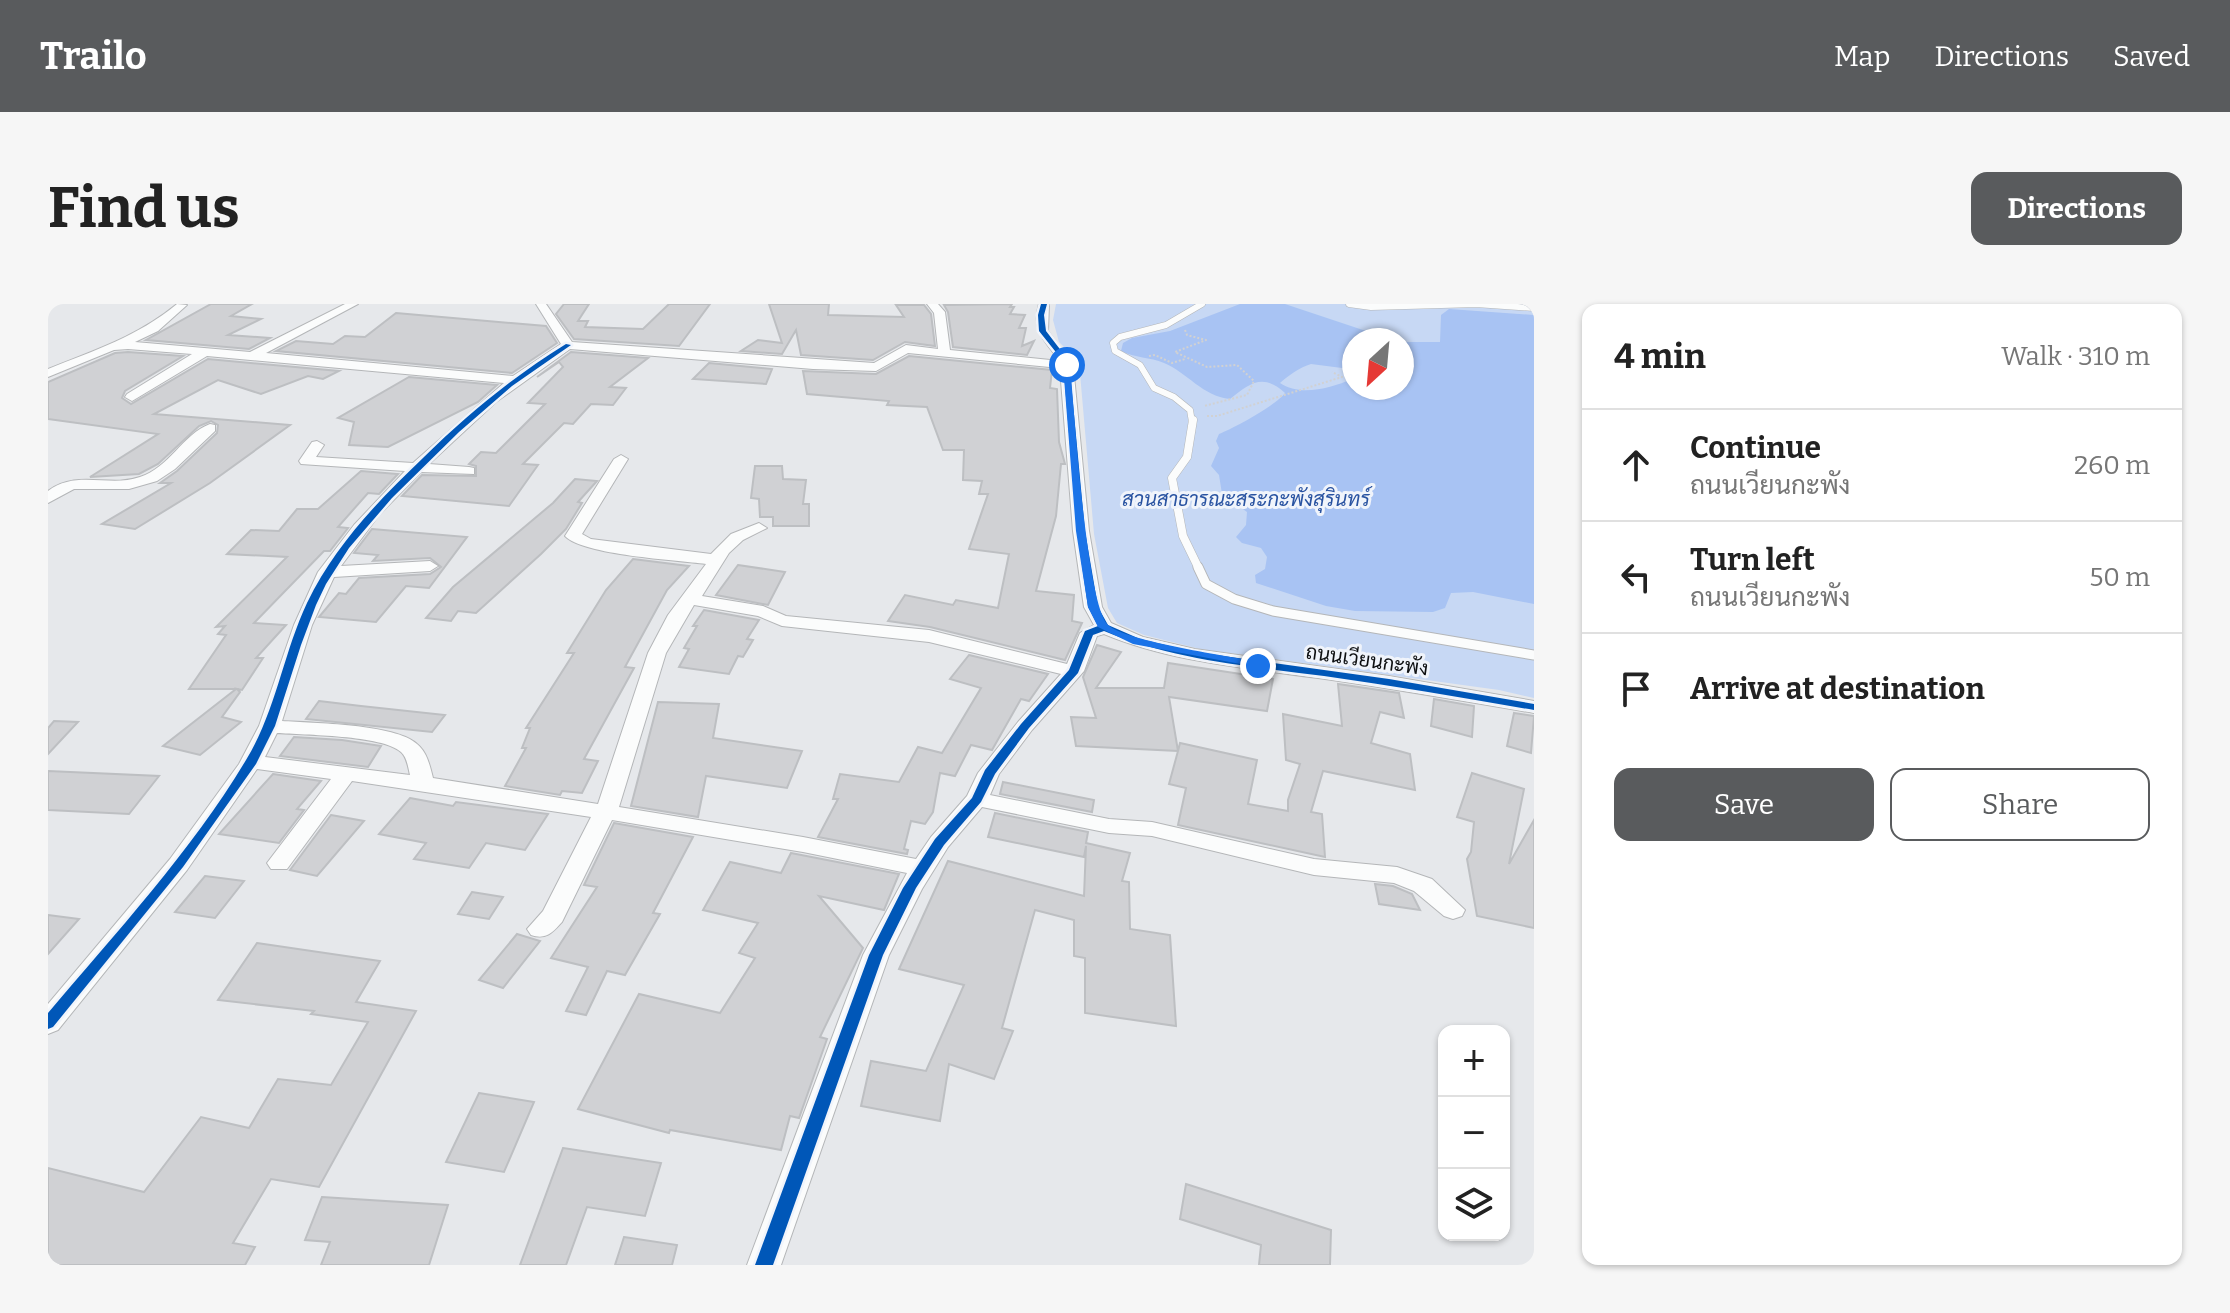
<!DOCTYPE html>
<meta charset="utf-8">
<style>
body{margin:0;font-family:Bitter,Sarabun,serif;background:#f6f6f6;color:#222}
.controls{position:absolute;right:24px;bottom:24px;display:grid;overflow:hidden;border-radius:16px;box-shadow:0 2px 6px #0004}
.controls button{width:72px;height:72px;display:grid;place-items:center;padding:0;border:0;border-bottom:2px solid #e0e0e0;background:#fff;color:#222;font:40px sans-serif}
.compass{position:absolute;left:1294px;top:24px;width:72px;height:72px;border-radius:50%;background:#fff;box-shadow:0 2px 6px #0004;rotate:206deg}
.stop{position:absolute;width:24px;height:24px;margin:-18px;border:6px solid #1a73e8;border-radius:50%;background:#fff}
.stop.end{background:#1a73e8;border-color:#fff;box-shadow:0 2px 8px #0008}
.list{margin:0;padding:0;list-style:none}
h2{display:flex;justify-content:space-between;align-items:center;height:104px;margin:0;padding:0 32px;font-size:34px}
h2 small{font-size:26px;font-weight:400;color:#767676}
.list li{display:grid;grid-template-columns:52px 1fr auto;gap:24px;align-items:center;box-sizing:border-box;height:112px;padding:0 32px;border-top:2px solid #e0e0e0}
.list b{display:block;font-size:30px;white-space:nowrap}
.list p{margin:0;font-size:26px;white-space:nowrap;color:#767676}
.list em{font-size:26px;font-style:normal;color:#767676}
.actions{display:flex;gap:16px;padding:24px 32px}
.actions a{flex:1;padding:18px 0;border:2px solid #595b5d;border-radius:16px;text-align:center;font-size:28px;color:#595b5d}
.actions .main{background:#595b5d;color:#fff}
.icon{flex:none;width:44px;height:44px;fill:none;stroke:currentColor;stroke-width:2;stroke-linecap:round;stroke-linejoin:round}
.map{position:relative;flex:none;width:1486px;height:961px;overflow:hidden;border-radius:16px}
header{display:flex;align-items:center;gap:48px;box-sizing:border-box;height:112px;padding:0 40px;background:#595b5d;color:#fff}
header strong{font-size:38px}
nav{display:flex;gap:44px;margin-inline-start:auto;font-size:28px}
.intro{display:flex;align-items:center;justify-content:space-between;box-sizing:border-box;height:192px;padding:0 48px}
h1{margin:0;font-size:56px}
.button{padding:20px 36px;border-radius:16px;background:#595b5d;color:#fff;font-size:28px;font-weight:700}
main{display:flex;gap:48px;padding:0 48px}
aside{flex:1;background:#fff;border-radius:16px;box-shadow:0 2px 6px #0004}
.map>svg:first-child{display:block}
.green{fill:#c7d8f4;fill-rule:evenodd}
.water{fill:#a8c3f3;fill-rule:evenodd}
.building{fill:#d0d1d4;stroke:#bdbfc2;stroke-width:2}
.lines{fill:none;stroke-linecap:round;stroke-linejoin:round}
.lane-far2-casing{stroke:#b4b6b8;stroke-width:7}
.lane-far1-casing{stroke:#b4b6b8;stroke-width:9}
.lane-casing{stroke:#b4b6b8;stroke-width:11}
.street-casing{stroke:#b4b6b8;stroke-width:2}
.path{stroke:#d1d1d2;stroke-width:2;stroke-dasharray:2 2;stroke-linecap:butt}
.lane-far2{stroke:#fbfcfc;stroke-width:6}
.lane-far1{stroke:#fbfcfc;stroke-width:8}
.lane{stroke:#fbfcfc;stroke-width:9}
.street{fill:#fbfcfc;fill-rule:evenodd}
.cycleway-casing{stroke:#f0f4fb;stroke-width:5}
.cycleway{fill:#0057b8;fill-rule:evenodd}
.route{fill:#1a73e8}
.labels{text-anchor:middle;stroke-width:6;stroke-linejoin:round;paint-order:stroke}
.far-park-label{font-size:20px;font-style:italic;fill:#2953a1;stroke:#f0f4fb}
.far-street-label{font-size:20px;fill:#0d0f11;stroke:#f0f4fb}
</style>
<header>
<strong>Trailo</strong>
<nav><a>Map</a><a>Directions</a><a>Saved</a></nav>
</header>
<div class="intro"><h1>Find us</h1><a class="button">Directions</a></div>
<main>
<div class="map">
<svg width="1486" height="961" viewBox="0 0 1486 961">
<rect width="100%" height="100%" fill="#e6e8eb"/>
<!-- green -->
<path class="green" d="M1008 0H1486V394L1451 386 1152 345 1096 331 1069 319 1060 304 1046 230 1031 58 1011 38 1005 16ZM1306 36H1354V84H1306Z"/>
<!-- water -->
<path class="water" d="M1192 0H1237L1345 36H1306V84H1354V38H1392L1393 11 1401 5 1486 11V300L1425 288 1403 289 1397 304 1385 308 1307 307 1278 302 1208 279 1207 271 1217 265 1219 253 1213 244 1194 239 1188 233 1198 221 1199 208 1174 190 1171 171 1163 162 1171 144 1168 137 1171 130C1185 125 1230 100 1237 89 1215 69 1202 79 1182 95 1154 92 1140 69 1116 59 1102 53 1087 54 1073 47L1075 39 1084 34 1122 27ZM1263 60 1294 64 1305 69 1304 75C1283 84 1252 93 1232 79 1240 72 1252 63 1263 60Z"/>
<!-- building -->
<g class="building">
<path d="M163 0H204L183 12 213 15 180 31 222 34 201 45 98 36Z"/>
<path d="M516 0H541L530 17H540L537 23 595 25 621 0H662L631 42 526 35 508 10Z"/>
<path d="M721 0H781L780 11 856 13 848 1H876L883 10 887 42 857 38 825 56 753 51 748 26 734 50 693 47 710 36 734 39Z"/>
<path d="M964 0 962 3H966L962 10 977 11 971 24H978L974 42 986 37 979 51 905 43 900 8 896 1Z"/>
<path d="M348 9 498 22 509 39 464 69 228 47 248 37 285 40 297 32 317 33Z"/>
<path d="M80 48 135 52 77 87 74 94 83 100 160 55 291 67 275 75 260 72 213 90 170 76 106 110 242 121 162 179 87 225 54 220 123 179H112L129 167 169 129 170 121 163 117 151 122 110 160 91 170 42 173 110 130 0 115V78L67 49Z"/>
<path d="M523 48 600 54 562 83 578 84 565 101 543 100 525 120 516 119 475 160 490 161 461 202 354 192 374 171 428 172V162L421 160 433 148 448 149 497 100 480 99 515 63 511 58 489 73Z"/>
<path d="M861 52 1004 66 1002 84 1009 85 1011 138 1017 160H1013L1008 212 988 287 1026 291 1024 317 1034 319 1017 356 882 323 840 317 857 291 905 301 908 296 950 304 961 250 921 245 940 190H931L934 177 915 176 916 146H895L879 103 839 101 841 97 759 90 755 67 828 70Z"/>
<path d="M661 59 724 65 718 80 645 75Z"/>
<path d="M361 73 449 81 430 98 340 143 301 141 306 118 290 114Z"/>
<path d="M707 162H734L735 175 758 176 755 200H761V222H725V213H712L711 195 703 194Z"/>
<path d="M313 167 350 170 331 190 320 189 290 223 300 224 282 247H276L206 319 238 321 208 354H215L194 386 189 385 192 388 174 413 193 418 152 451 115 442 188 385H141L178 331 170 330 177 322 168 323 239 253 179 250 203 226 231 227 249 205H270Z"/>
<path d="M527 175 549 177 530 198 534 199 518 225 493 250 428 309 410 307 403 317 378 314 405 283 505 199Z"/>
<path d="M324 225 419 233 381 284 358 282 328 318 271 313 291 289 298 290 311 274 382 270 393 263 382 254 325 257 330 251 306 249Z"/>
<path d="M585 255 641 262 619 286 577 363 586 364 536 455 550 457 534 489 514 487 512 491 457 482 478 444H474L482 424H478L526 349H519L558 286Z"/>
<path d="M690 261 737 268 720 301 668 291Z"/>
<path d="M656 306 711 316 699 335 705 336 695 353 690 352 681 370 631 363 641 345 636 344 649 322H645Z"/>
<path d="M1049 341 1073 348 1048 384H1116L1120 359 1225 375 1219 407 1121 393 1130 447 1132 439 1209 456 1200 500 1240 507V496L1252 460 1238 456 1235 410 1294 422 1290 380 1351 389 1356 414 1332 408 1323 439 1362 450 1367 486 1275 467 1263 508 1274 510 1277 553 1130 521 1138 484 1121 480 1130 447 1028 442 1023 413 1048 414 1035 373Z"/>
<path d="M921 351 1000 370 981 397 973 395 944 446 923 441 907 472 892 469 885 508 877 520 863 517 856 545 860 546 859 550 770 533 790 495H785L792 470 851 478 870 443 894 449 933 384 902 375Z"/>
<path d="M1386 395 1426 402 1424 433 1383 422Z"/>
<path d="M271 397 313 402 397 411 384 428 258 415Z"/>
<path d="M610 398 671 400 665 434 754 447 739 484 658 472 650 513 583 502Z"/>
<path d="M1466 409 1486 412 1483 449 1459 442Z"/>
<path d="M6 417 30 418 0 450V424Z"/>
<path d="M246 433 294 436 333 442 320 463 232 452Z"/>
<path d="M0 467 111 472 81 510 0 506Z"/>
<path d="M1424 469 1476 485 1461 560 1486 516V624L1429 612 1419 555 1423 548 1426 518 1409 513Z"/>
<path d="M225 470 273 477 249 505 256 506 231 539 171 530Z"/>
<path d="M955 478 1046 496 1044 508 952 490Z"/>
<path d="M362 494 405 502 408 498 500 510 477 546 438 539 421 564 366 555 378 539 331 530Z"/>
<path d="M947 509 1040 528 1038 539 1082 549 1074 577 1081 578 1082 625 1122 631 1128 722 1037 709V654L1026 652V616L987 606 954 724 965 727 946 775 901 760 892 817 813 802 823 757 878 767 916 681 851 665 900 557 1036 592 1038 542 1036 553 940 533Z"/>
<path d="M283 511 316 517 269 572 242 566Z"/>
<path d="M566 519 645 533 605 609 612 610 577 671 559 667 538 711 518 707 540 663 503 654 549 583 536 581Z"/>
<path d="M743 549 851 570 836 606 771 592 815 644 772 733 779 735 751 814 742 812 733 846 622 826 621 829 530 805 591 690 672 709 707 654 691 649 710 619 655 606 682 558 733 569Z"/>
<path d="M157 572 196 577 167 614 127 608Z"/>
<path d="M1327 580 1345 582 1364 590 1372 606 1331 600Z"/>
<path d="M424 588 455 593 441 615 410 610Z"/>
<path d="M0 611 31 615 0 650Z"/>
<path d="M469 630 492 637 455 684 431 676Z"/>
<path d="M209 639 332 657 308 698 368 707 271 883 223 875 185 939 207 943 197 961H0V864L96 888 153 813 201 824 230 775 283 781 320 718 263 710 266 707 170 696Z"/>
<path d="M431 789 486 798 456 868 398 858Z"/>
<path d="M515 844 613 859 597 912 539 903 518 961H472Z"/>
<path d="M1138 880 1283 926 1282 961H1211L1213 941 1132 915Z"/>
<path d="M274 893 400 901 381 961H273L282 938 257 936Z"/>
<path d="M576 933 629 941 624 961H567Z"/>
</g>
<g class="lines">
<!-- lane-far2 casing -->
<g class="lane-far2-casing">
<g id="lane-far2">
<path d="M1301 0 1323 3 1428 0 1486 4"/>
<path d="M1144 118 1142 106 1126 93 1106 84 1092 61 1067 47 1065 39 1072 33 1118 21 1154 0"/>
</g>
</g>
<!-- lane-far1 casing -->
<g class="lane-far1-casing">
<path id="lane-far1" d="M1145 116 1139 153 1124 174 1135 232 1151 265"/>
</g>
<!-- lane casing -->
<g class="lane-casing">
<path id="lane" d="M1150 263 1158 280 1186 295 1225 307 1486 351"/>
</g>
<!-- street casing -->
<g class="street-casing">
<g id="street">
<path d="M129 0 139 1 110 27 87 38 202 48 297 0H310L218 49 465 72 513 40 488 0H498L524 38 826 59 858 41 890 45 886 9 879 0H890L897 8 902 46 1012 57C997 37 983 27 991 0H1001L1000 27 1025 61 1041 227 1054 303 1063 319 1095 333 1147 345 1341 372 1486 397V409C1414 397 1342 384 1270 374 1198 364 1123 358 1056 330L1049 332 1036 367 984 426 951 470 942 491 1061 515 1104 518 1266 555 1349 563 1384 575 1417 606 1414 612 1405 615 1396 612 1366 587 1346 579 1266 571 1104 532 1061 529 934 503 900 543 874 585 841 651 733 961H699L815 651 859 569 755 548 564 516 514 618C504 629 498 636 483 631L479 625 495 607 543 513 304 477 239 565H223L219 559 283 475 209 465 139 566 10 726 0 730V700L122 555 191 460 211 422 246 321 270 268 306 221 357 167 253 160 251 157 264 138 269 137 276 141 268 153 365 159 456 79 159 52 84 97 77 93 79 90 144 50 80 45 66 46 0 73V65C47 46 89 33 129 0ZM522 45 765 65 828 67 860 49 1012 64 1025 227 1036 303 1046 321 1032 329 1019 360 881 326 738 312 715 302 654 292 681 249 695 236 719 224 711 219 683 230 663 250 543 235 534 230 580 155 573 151 566 155 517 232C535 251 628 256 658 260L620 311 600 349 550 500 385 474C382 462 379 448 369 440 348 420 264 419 234 417L264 321 286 273 382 267 390 262 382 257 293 262 331 211 373 168 426 170V164L421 163 381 160 448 98ZM646 301 710 312 734 322 881 338 1013 370 970 418 930 469 919 492 883 533 868 555 755 533 571 503 618 349ZM229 429C255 431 335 431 353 448 359 453 360 463 362 471L217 453Z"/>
<path d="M162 120 167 121V127L127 165 109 177 81 185H26L0 199V187C29 165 61 184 92 173 121 164 135 130 162 120Z"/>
</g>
</g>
<!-- path -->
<g class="path">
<path d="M1137 26 1139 31 1158 36 1127 48 1159 63 1189 61 1206 77 1199 91 1156 102"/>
<path d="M1101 52 1107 51 1124 59 1137 55"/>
<path d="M1159 112H1169L1294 73 1284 68"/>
</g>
<!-- lane-far2 -->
<use href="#lane-far2" class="lane-far2"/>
<!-- lane-far1 -->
<use href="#lane-far1" class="lane-far1"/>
<!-- lane -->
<use href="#lane" class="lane"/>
<!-- street -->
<use href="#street" class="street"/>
<!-- cycleway casing -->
<g class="cycleway-casing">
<g id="cycleway">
<path d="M993 0H999L996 11 998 27 1021 57 1037 227 1050 303 1060 321 1092 335 1147 348 1341 375 1486 400V406C1416 394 1346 382 1276 372 1201 362 1125 356 1056 327L1045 331 1030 369 981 424 947 470 933 498 896 541 868 584 835 651 725 961H707L821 651 855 584 887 535 924 494 937 466 973 420 1021 366 1037 327 1050 322 1040 303 1029 227 1015 57 991 27 990 11Z"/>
<path d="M518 40 523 41 464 82 411 128 344 194 301 244 278 280 268 301 253 341 227 422 208 460 135 563 5 723 0 725V709C67 630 145 545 198 456 228 407 235 350 259 299 287 241 331 196 376 153 420 110 466 72 518 40Z"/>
</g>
</g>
<!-- cycleway -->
<use href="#cycleway" class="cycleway"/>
</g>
<!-- route -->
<path class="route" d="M1019 59 1022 61C1026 101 1038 301 1060 321 1079 338 1184 352 1214 359V364L1085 340 1050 323 1040 303 1028 227 1015 61Z"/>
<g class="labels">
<!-- far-park labels -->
<g class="far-park-label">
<text x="1198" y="202">สวนสาธารณะสระกะพังสุรินทร์</text>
</g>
<!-- far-street labels -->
<g class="far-street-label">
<text transform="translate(1319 356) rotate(8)" y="7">ถนนเวียนกะพัง</text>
</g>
</g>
</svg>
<div class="controls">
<button>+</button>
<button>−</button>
<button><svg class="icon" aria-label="layers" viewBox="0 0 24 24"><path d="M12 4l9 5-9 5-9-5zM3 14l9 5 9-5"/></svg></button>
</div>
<svg class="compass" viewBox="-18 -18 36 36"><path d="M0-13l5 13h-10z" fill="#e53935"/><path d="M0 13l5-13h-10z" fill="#767676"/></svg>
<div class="stop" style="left:1019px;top:61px"></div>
<div class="stop end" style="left:1210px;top:362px"></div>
</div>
<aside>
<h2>4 min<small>Walk · 310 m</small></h2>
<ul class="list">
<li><svg class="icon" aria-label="ahead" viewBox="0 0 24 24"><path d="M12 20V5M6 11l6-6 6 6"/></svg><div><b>Continue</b><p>ถนนเวียนกะพัง</p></div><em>260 m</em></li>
<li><svg class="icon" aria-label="left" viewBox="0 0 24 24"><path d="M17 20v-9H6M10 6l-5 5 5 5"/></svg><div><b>Turn left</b><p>ถนนเวียนกะพัง</p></div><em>50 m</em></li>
<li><svg class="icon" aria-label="arrive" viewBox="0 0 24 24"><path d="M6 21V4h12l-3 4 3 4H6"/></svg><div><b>Arrive at destination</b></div></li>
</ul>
<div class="actions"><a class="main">Save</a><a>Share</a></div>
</aside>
</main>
